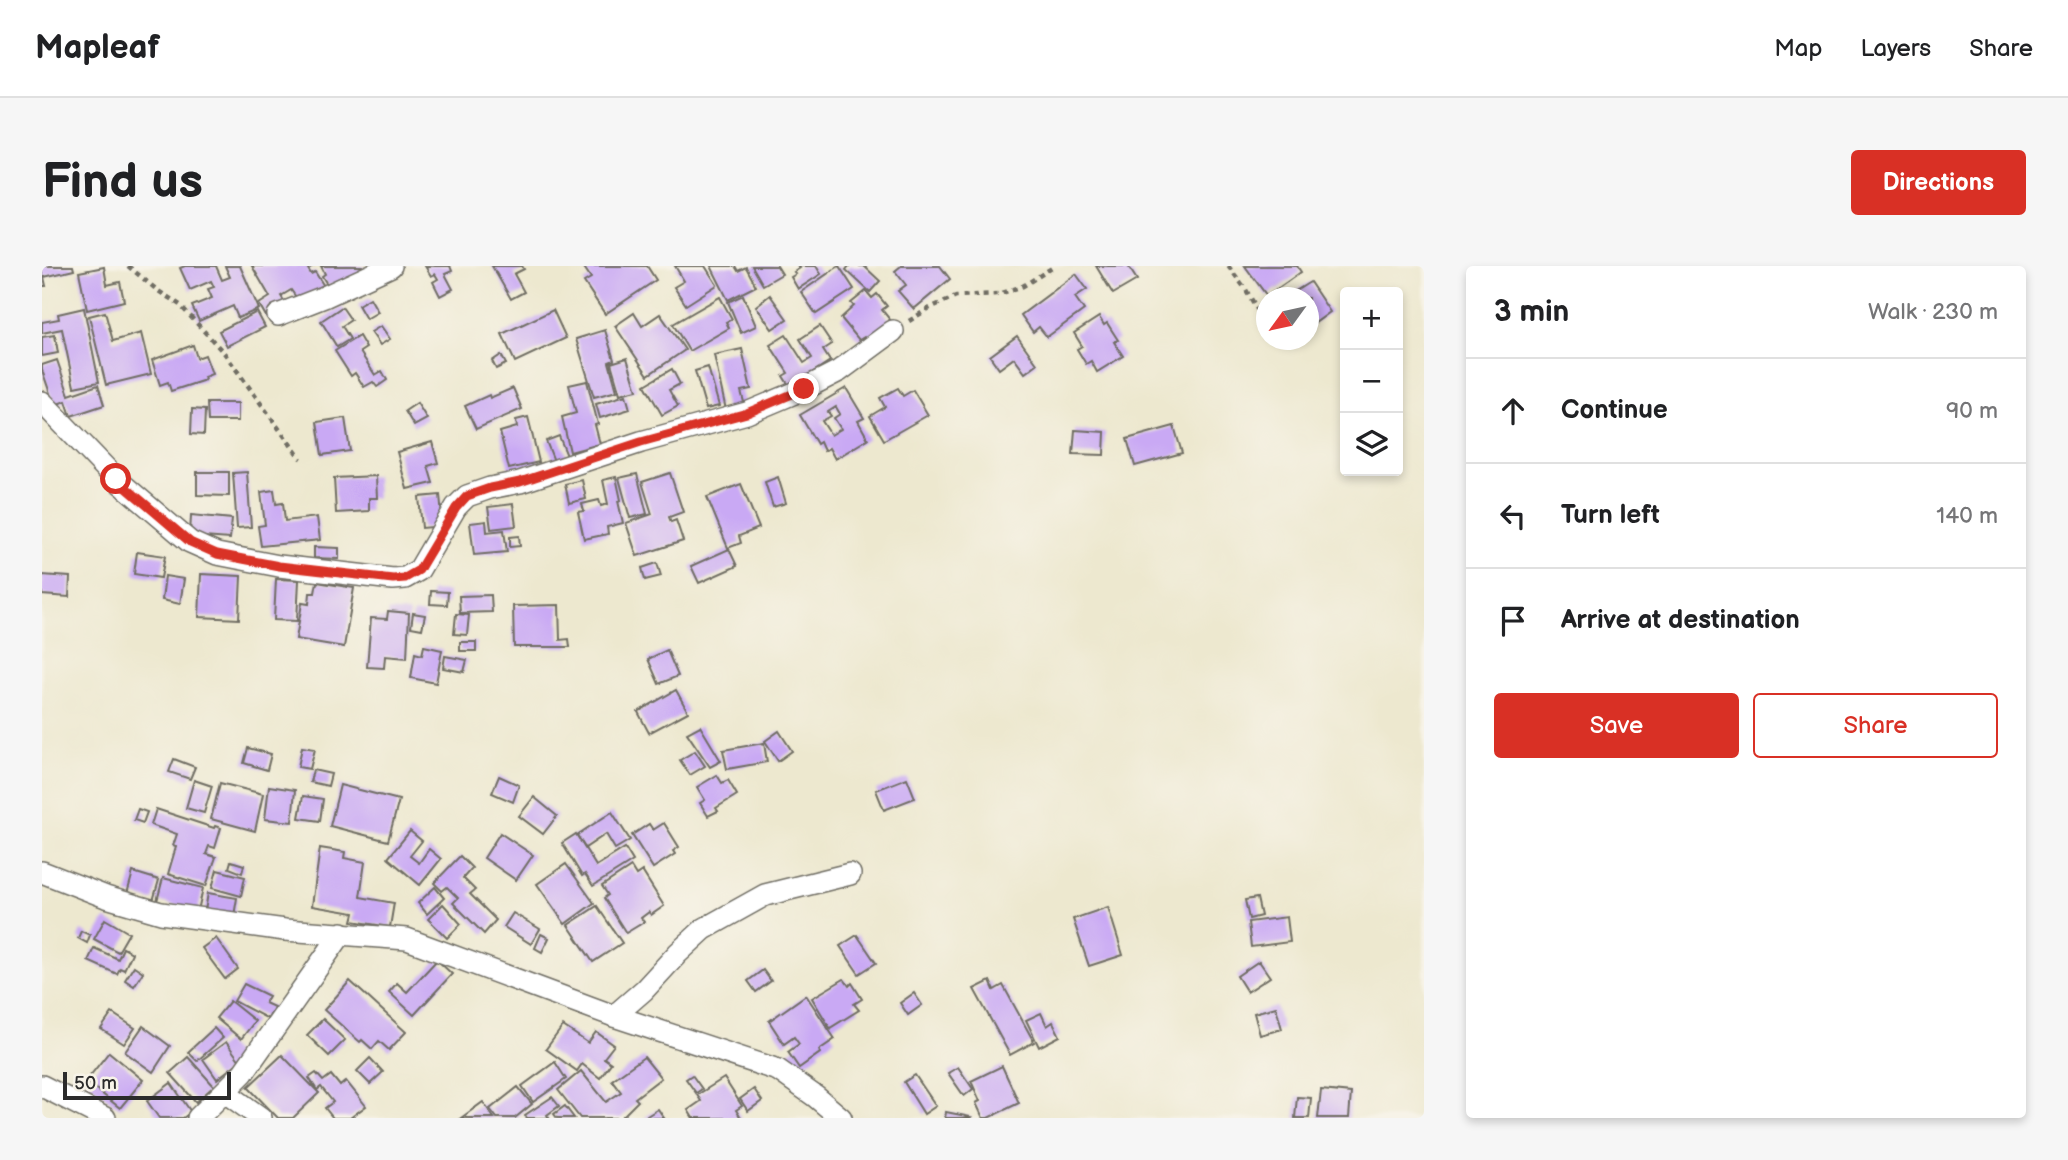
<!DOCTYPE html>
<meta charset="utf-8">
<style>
body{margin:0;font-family:"Balsamiq Sans",sans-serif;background:#f6f6f6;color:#202124}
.controls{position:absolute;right:21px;top:21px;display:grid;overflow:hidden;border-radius:7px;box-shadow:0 4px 10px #0003}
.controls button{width:63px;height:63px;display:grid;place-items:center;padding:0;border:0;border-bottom:2px solid #e0e0e0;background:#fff;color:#202124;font:35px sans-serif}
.compass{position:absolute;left:1214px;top:21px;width:63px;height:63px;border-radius:50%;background:#fff;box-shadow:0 4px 10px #0003;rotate:237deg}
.scale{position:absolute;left:21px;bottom:18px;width:168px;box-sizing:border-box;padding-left:7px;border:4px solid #2b2b2b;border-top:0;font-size:19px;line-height:24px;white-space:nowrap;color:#2b2b2b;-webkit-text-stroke:5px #f7f3e8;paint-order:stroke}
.stop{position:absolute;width:21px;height:21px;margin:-16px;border:5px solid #d93025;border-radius:50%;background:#fff}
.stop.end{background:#d93025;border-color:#fff;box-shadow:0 2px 7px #0008}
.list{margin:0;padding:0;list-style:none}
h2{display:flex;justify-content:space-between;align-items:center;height:91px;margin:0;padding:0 28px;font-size:30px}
h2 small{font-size:23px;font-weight:400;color:#757577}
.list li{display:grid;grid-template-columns:46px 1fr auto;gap:21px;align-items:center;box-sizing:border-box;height:105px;padding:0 28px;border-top:2px solid #e0e0e0}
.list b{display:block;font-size:26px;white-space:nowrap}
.list em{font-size:23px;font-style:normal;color:#757577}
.actions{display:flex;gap:14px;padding:21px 28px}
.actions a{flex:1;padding:16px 0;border:2px solid #d93025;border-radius:7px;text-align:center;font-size:24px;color:#d93025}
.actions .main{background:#d93025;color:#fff}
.icon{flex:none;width:38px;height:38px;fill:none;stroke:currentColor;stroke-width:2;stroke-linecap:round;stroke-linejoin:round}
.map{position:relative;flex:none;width:1382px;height:852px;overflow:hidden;border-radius:7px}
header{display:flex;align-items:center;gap:42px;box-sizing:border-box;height:98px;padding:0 35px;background:#fff;border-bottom:2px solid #e0e0e0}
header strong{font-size:33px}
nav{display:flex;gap:38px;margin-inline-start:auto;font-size:24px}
.intro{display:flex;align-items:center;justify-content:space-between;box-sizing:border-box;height:168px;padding:0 42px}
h1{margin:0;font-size:49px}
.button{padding:18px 32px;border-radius:7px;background:#d93025;color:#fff;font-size:24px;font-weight:700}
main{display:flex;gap:42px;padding:0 42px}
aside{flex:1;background:#fff;border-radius:7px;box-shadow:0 4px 10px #0003}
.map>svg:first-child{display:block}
.building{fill:#c9a9f4;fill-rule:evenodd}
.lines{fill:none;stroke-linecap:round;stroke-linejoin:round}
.minor-casing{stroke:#6f6d64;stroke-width:24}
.path{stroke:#6f6d64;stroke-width:4.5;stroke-dasharray:5 5;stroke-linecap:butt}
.minor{stroke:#fff;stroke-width:21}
.route{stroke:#d93025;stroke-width:9}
</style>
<header>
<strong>Mapleaf</strong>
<nav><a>Map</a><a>Layers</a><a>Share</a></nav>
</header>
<div class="intro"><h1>Find us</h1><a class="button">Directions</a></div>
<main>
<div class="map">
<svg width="1382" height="852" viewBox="0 0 1382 852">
<rect width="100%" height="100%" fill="#f7f3e8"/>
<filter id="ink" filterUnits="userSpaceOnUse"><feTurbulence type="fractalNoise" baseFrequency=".0143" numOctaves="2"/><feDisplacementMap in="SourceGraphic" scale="14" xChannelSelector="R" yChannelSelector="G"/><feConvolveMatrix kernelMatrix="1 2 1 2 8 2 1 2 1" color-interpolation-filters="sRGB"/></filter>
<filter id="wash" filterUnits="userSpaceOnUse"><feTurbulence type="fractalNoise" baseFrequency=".00686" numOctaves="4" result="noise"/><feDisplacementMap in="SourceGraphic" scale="28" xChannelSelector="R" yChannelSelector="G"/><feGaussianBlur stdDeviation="1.57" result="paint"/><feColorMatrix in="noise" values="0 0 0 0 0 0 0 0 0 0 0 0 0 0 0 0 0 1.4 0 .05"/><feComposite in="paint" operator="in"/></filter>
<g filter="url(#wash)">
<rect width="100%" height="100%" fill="#ede8cf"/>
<g id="blocks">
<!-- building -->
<g class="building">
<path d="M0 0H31L32 4 2 11 4 20H0Z"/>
<path d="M143 0H174L180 14 188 11 183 0H198L217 43 196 52 191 40 157 55 150 40 170 32 166 23 172 21 169 15 148 24 138 2Z"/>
<path d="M210 0H271L266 3 269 8 273 6 287 28 256 34 249 24 239 30 245 40 225 52 217 38 228 31Z"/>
<path d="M279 0H320L324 6 286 20 280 10 283 8Z"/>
<path d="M383 0H408L410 5 403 8 411 23 398 30 391 16 396 13 393 8 389 10Z"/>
<path d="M450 0H480L482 3 472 8 482 26 469 33Z"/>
<path d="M541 0H605L614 14 563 48 542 16 549 12Z"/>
<path d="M633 0H663L675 19 644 39 632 21 642 15Z"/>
<path d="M669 0H693L696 5 704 1 714 20 686 34Z"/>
<path d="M710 0H735L740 8 721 19Z"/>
<path d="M756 0H774L779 8 756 23 749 11 754 8 752 6 758 2Z"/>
<path d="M797 0 812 23 774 48 759 26Z"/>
<path d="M807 0H822L838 15 828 26 804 4Z"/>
<path d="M859 0H898L908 13 872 43 856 25 864 19 853 5Z"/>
<path d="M1054 0H1086L1095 14 1071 28Z"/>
<path d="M1203 0H1255L1259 6 1225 30Z"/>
<path d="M62 1 65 19 78 16 82 35 45 44 37 6Z"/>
<path d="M1034 8 1045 23 1033 31 1042 44 1005 71 997 61 991 66 979 49Z"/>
<path d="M1268 16 1288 46 1273 57 1266 47V32H1256L1252 26Z"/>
<path d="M824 25 830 32 835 28 845 40 840 44 849 55 826 76 822 71 817 74 799 52 812 40 809 37Z"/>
<path d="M701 29 714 60 699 67 686 36Z"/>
<path d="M728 29 745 53 730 63 714 40Z"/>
<path d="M678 31 690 53 684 56 687 62 647 85 631 58Z"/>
<path d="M328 32 336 46 324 53 316 39Z"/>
<path d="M300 41 309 54 300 60 308 73 295 81 279 55Z"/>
<path d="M42 42 57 116 32 121 20 63 0 67V56L17 53 16 48Z"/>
<path d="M511 44 524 72 473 96 460 68Z"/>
<path d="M63 46 71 75 99 67 109 108 64 119 47 50Z"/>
<path d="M215 46 223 61 185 80 177 65Z"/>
<path d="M592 47 600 60 618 48 643 84 606 109 573 60Z"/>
<path d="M1057 51 1062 59 1065 57 1076 74 1072 76 1081 90 1055 106 1049 95 1044 98 1035 83 1040 80 1032 67Z"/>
<path d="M339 60 348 73 338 79 329 66Z"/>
<path d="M778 60 790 78 781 84 788 95 748 121 741 110 746 107 728 79 744 69 762 97 770 92 758 73Z"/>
<path d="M563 64 572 94 567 96 575 125 552 131 534 73Z"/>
<path d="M13 69 16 87 0 90V71Z"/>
<path d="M317 70 324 82 318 86 333 109 340 105 345 114 335 121 331 116 322 121 313 107 309 110 293 85Z"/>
<path d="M975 70 995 98 983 107 972 92 957 103 948 90Z"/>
<path d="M151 79 155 92 163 89 170 108 162 111 163 114 129 125 126 116 118 119 110 94Z"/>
<path d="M700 83 709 123 699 125 703 140 684 144 672 89Z"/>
<path d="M459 89 464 98 454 103 450 95Z"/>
<path d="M585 92 595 124 578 128 569 97Z"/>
<path d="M15 94 27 129 56 119 62 139 29 150 24 135 12 139 0 104V99Z"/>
<path d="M666 101 677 140 664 143 653 105Z"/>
<path d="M630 103 638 118 627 124 636 140 620 149 603 119Z"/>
<path d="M545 115 556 158 553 159 558 178 528 186 520 151 534 147 527 119Z"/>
<path d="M471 122 480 143 434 163 423 140 447 129 448 132Z"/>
<path d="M804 122 822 152 816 155 826 173 793 193 787 182 782 185 778 176 775 178 758 149ZM794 141 798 148 792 152 799 163 789 169 780 155 789 150 786 146Z"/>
<path d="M856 122 861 130 871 124 886 149 842 174 828 150 843 141 838 132Z"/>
<path d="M584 129 588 143 558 152 554 138Z"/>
<path d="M165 137H196V155H166Z"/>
<path d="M375 137 385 153 372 160 363 145Z"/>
<path d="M150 143 163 144 162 169 149 168Z"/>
<path d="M486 151 497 196 467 203 458 166 475 161 474 154Z"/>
<path d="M303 152 308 185 280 189 275 156Z"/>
<path d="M1132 160 1140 187 1093 200 1085 173Z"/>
<path d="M1033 164 1063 166 1062 189 1031 188Z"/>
<path d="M517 170 525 190 512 195 504 175Z"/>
<path d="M390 176 396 197 386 200 391 217 365 223 355 186Z"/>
<path d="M155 206H187V230L155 229Z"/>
<path d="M205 206 209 261 195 262 191 207Z"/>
<path d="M628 207 641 246 627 251 629 256 634 254 641 275 595 290 584 257 610 248 600 216Z"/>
<path d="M595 208 605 248 588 252 577 212Z"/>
<path d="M334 210 335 232H327V245L294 247 292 212Z"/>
<path d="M574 211 579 234 576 235 581 257 565 261 566 268 542 273 536 246 542 245 540 238 557 234 559 240 566 238 561 214Z"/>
<path d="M736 211 744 237 731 241 723 216Z"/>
<path d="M540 214 544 233 527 237 523 218Z"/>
<path d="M699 218 717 262 697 270 699 277 686 282 665 231Z"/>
<path d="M232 224 234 238 241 237 243 255 275 251 278 274 219 280 216 260 223 259 219 226Z"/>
<path d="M398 229 401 260 380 262 377 231Z"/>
<path d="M471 238 474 260 449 263 446 241Z"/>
<path d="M149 249 190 253 188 273 148 270Z"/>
<path d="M444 255 445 266 462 264 465 286 432 289 428 257Z"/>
<path d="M477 270 478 280 468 281V271Z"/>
<path d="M272 281 297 282V293L272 292Z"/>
<path d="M687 283 695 300 657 317 649 300Z"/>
<path d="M95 286 123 290 119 312 92 308Z"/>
<path d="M615 297 619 310 603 314 600 302Z"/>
<path d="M159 308 199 310 197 353 157 351Z"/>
<path d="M0 309 28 311 27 331 0 329Z"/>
<path d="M123 310 142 313 138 338 120 334Z"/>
<path d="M234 313 257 314 255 355 232 354Z"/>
<path d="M275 316 312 322 302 381 254 373 260 337 267 338 268 327H273Z"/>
<path d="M389 325 406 326 405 339 388 338Z"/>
<path d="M449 329 450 346 418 347 417 330Z"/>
<path d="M517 339 518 374 527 373 528 381H472L471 340Z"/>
<path d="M346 345 367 347 365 392 343 390 342 402 325 401 329 352 345 353Z"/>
<path d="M371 347 383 349 380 363 369 361Z"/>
<path d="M414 348 427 349 425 369 412 368Z"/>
<rect x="418" y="376" width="16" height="9"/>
<path d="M382 380 400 384 394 417 369 412 373 387 380 389Z"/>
<path d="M625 384 636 410 617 418 606 393Z"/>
<path d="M403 390 425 394 422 406 401 402Z"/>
<path d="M634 424 646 446 607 467 596 446Z"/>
<path d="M658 460 679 495 668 501 645 467Z"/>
<path d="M737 465 750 485 736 495 723 475Z"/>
<path d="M722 477 725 496 685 503 681 484Z"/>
<path d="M260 481 273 483 268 503 256 501Z"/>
<path d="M206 482 229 488 225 504 202 497Z"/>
<path d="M653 485 663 500 648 509 638 494Z"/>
<path d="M132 493 153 501 148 513 127 506Z"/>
<path d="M271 504 289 508 286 520 268 516Z"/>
<path d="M675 509 680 517 686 514 695 529 674 542 676 545 666 550 658 537 663 534 655 521Z"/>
<path d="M457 510 477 519 471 536 450 527Z"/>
<path d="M865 512 873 532 842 544 834 524Z"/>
<path d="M152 514 170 520 162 547 144 542Z"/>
<path d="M178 517 221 528 213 565 169 553Z"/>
<path d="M298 519 357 534 346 575 288 560Z"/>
<path d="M227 520 253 524 250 556 223 553Z"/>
<path d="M261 530 281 533 278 555 257 552Z"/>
<path d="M492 531 515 550 501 568 477 550Z"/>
<path d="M96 543 105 546 101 557 92 554Z"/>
<path d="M114 543 172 562 173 560 179 562 173 582 167 580 164 588 174 591 164 620 126 608 134 581 131 580 135 568 109 559Z"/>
<path d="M570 546 588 574 573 583 564 568 543 582 535 569Z"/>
<path d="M622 557 637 581 631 585 633 588 611 602 590 569 607 558 611 564Z"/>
<path d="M368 565 380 575 368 590 377 597 387 583 399 593 378 619 346 592Z"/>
<path d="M458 567 491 589 474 614 442 592Z"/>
<path d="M534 568 554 600 583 582 591 595 551 620 543 608 540 610 520 577Z"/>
<path d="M278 582 303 586 302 592 323 596 318 631 352 637 348 661 310 655 312 647 270 640Z"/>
<path d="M418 590 430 602 421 612 433 624 428 628 454 654 442 668 411 637 416 632 405 621 400 625 392 617Z"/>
<path d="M189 595 202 599 200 607 187 602Z"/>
<path d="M524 598 552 637 523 658 495 618Z"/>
<path d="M589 601 594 609 600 605 622 640 609 649 607 646 599 652 602 656 584 667 562 632 566 629 560 620Z"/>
<path d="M175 604 203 611 199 630 170 622Z"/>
<path d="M91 606 117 614 111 635 85 628Z"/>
<path d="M121 612 161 622 156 645 115 635Z"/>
<path d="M393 621 402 632 385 648 376 637Z"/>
<path d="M166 627 195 632 192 650 163 645Z"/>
<path d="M1215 632 1219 650 1207 653 1203 634Z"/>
<path d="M401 638 419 658 405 672 386 653Z"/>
<path d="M555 640 580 677 551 696 526 659Z"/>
<path d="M1066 641 1081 689 1047 700 1031 653Z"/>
<path d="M471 647 498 663 489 678 462 661Z"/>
<path d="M1245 651 1248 676 1209 681 1206 656Z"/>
<path d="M63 653 87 667 76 686 52 673Z"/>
<path d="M39 665 48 669 45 677 36 672Z"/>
<path d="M499 668 507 672 500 686 493 682Z"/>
<path d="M815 669 834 697 817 708 798 680Z"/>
<path d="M174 672 196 703 183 713 160 682Z"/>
<path d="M52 682 76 693 81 682 90 687 82 704 78 702 75 708 46 695Z"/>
<path d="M395 694 410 708 372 749 347 726 355 717 365 726Z"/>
<path d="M1217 695 1228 711 1205 726 1195 710Z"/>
<path d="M92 700 101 706 92 720 83 714Z"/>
<path d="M721 704 729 715 714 726 706 715Z"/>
<path d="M802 713 807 720 810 717 820 733 812 738 817 744 788 762 770 732Z"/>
<path d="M308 715 364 766 347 784 337 775 330 783 320 774 318 776 282 744Z"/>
<path d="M948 715 952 724 961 719 992 776 968 789 932 723Z"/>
<path d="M202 718 227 730 223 737 232 741 226 753 192 735Z"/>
<path d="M872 727 880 739 866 749 858 737Z"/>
<path d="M764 729 793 773 777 784 778 787 757 802 746 786 757 778 752 771 742 778 727 755Z"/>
<path d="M188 735 213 755 199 773 174 752Z"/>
<path d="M1234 741 1240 763 1218 769 1212 747Z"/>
<path d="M70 747 93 762 82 778 59 763Z"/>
<path d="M999 747 1005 760 1011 756 1018 770 997 781 984 754Z"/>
<path d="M281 753 303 774 287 790 265 769Z"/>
<path d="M101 760 128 780 111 806 83 786Z"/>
<path d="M521 760 546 777 554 766 572 779 562 792 569 797 558 812 540 798 535 805 504 783Z"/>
<path d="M172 762 181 772 155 795 146 786Z"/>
<path d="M184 776 198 795 175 813 161 793Z"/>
<path d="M67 786 101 814 78 842 44 815Z"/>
<path d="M240 789 277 827 251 852H236L206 821Z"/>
<path d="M146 791 172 820 154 836 128 807Z"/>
<path d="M602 791 619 812 593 832 596 835 579 852H538L516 824 539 805 564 836 579 826 570 814Z"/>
<path d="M328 792 341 806 328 818 315 805Z"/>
<path d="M513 796 524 813 491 836 480 820Z"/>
<path d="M960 800 977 837 946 852H941L934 837 938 835 929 815Z"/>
<path d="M916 801 931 823 922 830 906 807Z"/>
<path d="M274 807 281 815 289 809 298 820 304 815 324 840 308 852H291L283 842 291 836 279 821 275 824 267 812Z"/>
<path d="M650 809 660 823 654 827 644 813Z"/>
<path d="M873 809 894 840 882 848 862 816Z"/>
<path d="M682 812 700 840 694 844 699 852H651L646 844 659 835 655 829Z"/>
<path d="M129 817 149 846 141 852H117L105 835Z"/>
<path d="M476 821 490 838 473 852H455L448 843Z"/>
<path d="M712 823 720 835 706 845 698 833Z"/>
<path d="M1279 824 1309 827 1307 852H1276Z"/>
<path d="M510 831 517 840 505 849 507 852H485L483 849Z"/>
<path d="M1255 831 1269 832 1267 852H1253Z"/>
<path d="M441 836 452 852H419Z"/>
<path d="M523 840 532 852H515L512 848Z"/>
<path d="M616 843 622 852H602Z"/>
<path d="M904 846 929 851 928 852H903Z"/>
</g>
</g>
</g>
<g filter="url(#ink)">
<use href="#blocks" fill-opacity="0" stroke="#6f6d64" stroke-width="2"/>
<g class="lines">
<!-- minor casing -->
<g class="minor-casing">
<g id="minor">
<path d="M236 49 282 31 349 0"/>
<path d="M0 136 74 213 148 276 175 288 237 300 351 313 363 312 377 304 414 241 425 230 448 222 478 216 599 176 705 147 762 123 797 105 851 65"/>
<path d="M0 606 64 631 119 647 243 664 365 673 572 750 736 804 774 831 799 852"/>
<path d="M572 750 602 724 636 687 662 663 723 629 808 608"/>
<path d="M0 820 63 852"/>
<path d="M183 826 219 852"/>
<path d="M156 852 201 807 300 667"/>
</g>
</g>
<!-- path -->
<g class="path">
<path d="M86 0 115 24 138 39 183 88 259 193"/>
<path d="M1186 0 1203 22 1223 57"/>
<path d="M867 55 886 43 914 30 957 28 981 20 1013 0"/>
</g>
<!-- minor -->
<use href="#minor" class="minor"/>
</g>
</g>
<g class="lines" filter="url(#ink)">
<!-- route -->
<path class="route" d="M74 213 148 276 175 288 237 300 351 313 363 312 377 304 414 242 425 230 448 222 478 216 599 176 705 147 762 123"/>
</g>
</svg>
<div class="controls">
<button>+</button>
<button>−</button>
<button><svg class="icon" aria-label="layers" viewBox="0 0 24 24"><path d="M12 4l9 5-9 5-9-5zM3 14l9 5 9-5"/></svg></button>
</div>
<svg class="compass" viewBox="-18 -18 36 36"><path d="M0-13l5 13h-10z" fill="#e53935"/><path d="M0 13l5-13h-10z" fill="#757577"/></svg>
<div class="scale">50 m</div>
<div class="stop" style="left:74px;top:213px"></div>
<div class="stop end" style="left:762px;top:123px"></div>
</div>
<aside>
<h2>3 min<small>Walk · 230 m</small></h2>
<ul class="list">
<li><svg class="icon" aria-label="ahead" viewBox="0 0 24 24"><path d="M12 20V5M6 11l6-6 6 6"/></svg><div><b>Continue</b></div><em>90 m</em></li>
<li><svg class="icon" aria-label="left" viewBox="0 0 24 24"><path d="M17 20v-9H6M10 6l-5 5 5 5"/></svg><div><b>Turn left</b></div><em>140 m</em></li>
<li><svg class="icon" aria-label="arrive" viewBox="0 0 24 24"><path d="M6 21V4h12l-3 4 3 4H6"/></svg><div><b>Arrive at destination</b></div></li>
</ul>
<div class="actions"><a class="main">Save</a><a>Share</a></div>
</aside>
</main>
